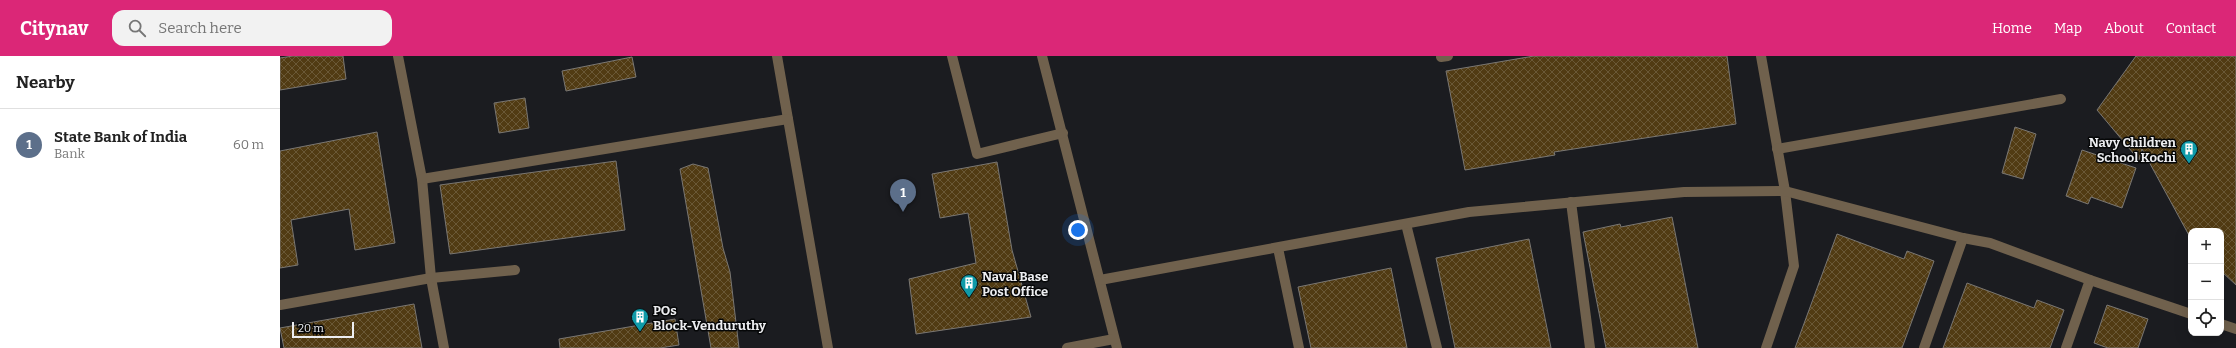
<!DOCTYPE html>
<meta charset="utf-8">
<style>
body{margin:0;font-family:Bitter,serif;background:#f2f2f2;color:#222}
.controls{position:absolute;right:12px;bottom:12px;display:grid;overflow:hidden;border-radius:8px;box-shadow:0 4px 16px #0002}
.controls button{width:36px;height:36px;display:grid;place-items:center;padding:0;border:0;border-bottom:1px solid #e0e0e0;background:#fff;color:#222;font:20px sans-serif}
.scale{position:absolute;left:12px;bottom:10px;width:62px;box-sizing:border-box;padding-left:4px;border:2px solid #edeef1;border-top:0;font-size:11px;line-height:14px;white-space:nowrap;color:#edeef1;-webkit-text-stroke:3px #060708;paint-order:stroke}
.you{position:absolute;left:798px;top:174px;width:14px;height:14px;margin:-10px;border:3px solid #fff;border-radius:50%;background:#1a73e8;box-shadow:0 0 0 6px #1a73e833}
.badge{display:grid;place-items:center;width:26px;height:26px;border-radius:50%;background:#db2777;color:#fff;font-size:13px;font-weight:700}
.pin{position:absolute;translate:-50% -33px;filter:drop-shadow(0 1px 2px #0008)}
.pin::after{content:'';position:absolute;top:21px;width:14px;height:12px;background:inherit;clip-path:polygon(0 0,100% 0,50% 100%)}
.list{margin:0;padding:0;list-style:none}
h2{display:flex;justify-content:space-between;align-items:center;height:52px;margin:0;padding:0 16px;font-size:17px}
h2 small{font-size:13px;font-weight:400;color:#767676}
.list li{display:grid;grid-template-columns:26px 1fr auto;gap:12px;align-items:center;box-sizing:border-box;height:72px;padding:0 16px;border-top:1px solid #e0e0e0}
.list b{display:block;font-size:15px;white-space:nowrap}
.list p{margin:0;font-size:13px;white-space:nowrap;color:#767676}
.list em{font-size:13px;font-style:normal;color:#767676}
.icon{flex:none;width:22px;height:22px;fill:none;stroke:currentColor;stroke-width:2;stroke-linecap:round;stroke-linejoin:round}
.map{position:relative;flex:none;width:1956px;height:292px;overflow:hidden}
header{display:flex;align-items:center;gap:24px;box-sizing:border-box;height:56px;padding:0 20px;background:#db2777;color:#fff}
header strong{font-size:19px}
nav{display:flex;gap:22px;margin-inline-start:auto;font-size:14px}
.search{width:280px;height:36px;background:#f2f2f2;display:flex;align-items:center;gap:10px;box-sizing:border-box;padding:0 14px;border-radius:12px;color:#767676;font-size:15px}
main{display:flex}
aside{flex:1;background:#fff}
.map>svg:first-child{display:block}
.building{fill:url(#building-cross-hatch);stroke:#7a7773}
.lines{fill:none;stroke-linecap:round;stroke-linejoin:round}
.lane{stroke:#70614d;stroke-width:10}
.street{stroke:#70614d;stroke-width:10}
.labels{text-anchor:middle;stroke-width:3;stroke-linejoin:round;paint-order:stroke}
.poi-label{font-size:13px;font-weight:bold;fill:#edeef1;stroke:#060708;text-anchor:start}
</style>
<header>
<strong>Citynav</strong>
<div class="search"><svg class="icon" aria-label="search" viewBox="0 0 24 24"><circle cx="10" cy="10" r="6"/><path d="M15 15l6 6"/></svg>Search here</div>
<nav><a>Home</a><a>Map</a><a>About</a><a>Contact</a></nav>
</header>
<main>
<aside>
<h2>Nearby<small></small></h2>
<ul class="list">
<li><span class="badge" style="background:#5c6f8a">1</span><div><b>State Bank of India</b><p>Bank</p></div><em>60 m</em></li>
</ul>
</aside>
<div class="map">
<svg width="1956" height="292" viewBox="0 0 1956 292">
<defs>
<pattern id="building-cross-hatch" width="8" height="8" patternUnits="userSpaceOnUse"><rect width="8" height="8" fill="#513b13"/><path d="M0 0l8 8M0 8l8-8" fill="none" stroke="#6a5836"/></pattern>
</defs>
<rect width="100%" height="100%" fill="#1b1c20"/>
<!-- building -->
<g class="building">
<path d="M13 0H63L66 23 0 34V2Z"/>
<path d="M1254 0H1447L1456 68 1274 96 1275 99 1185 114 1166 15Z"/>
<path d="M1856 0H1956V229L1941 215V175H1911V183L1862 93 1859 104 1817 54Z"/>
<path d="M352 1 356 21 286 35 282 15Z"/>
<path d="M245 42 249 72 219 77 214 47Z"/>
<path d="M1735 71 1756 78 1743 123 1722 117Z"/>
<path d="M97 76 115 187 75 194 69 153 11 164 18 209 0 212V95Z"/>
<path d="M1802 94 1856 112 1842 152 1811 141 1808 148 1786 140Z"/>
<path d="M336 105 345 174 170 198 160 129Z"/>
<path d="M717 106 732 194 751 261 636 278 629 223 696 207 688 157 660 162 652 118Z"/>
<path d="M413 108 428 112 443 192 450 216 459 292H431L400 113Z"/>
<path d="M1392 161 1418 292H1326L1303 176 1340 168 1341 171Z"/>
<path d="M1557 178 1624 203 1627 195 1654 205 1622 292H1515Z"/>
<path d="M1249 183 1271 292H1175L1156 202Z"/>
<path d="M1111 212 1127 292H1031L1018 231Z"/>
<path d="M1687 227 1754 252 1757 244 1784 254 1770 292H1663Z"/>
<path d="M134 248 142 292H4L0 272Z"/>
<path d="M1827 249 1868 263 1858 292H1828L1814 287Z"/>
<path d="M395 263 399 289 380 292H280L279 283Z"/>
</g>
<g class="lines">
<!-- lane -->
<path class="lane" d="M762 0 837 292"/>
<!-- street -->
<g class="street">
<path d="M118 0 142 123 151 222 164 292"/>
<path d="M497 0 548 292"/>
<path d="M672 0 697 98 783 77"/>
<path d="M1481 0 1505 135 1514 210 1486 292"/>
<path d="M1161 1 1168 0"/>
<path d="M1497 93 1781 43"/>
<path d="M142 123 508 63"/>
<path d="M1291 146 1310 292"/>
<path d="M1126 168 1157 292"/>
<path d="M998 192 1019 292"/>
<path d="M820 224 1189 156 1404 136 1505 135 1683 182 1710 187 1810 224 1911 258"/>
<path d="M0 249 151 222 235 214"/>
<path d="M1941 268 1956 273"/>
<path d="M787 292 834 283"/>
<path d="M1644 292 1683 182"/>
<path d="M1786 292 1810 224"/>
</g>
</g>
<!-- icons -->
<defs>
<g id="building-pin" transform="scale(0.9)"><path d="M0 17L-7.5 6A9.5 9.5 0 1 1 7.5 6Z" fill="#0f9aa8" stroke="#060708"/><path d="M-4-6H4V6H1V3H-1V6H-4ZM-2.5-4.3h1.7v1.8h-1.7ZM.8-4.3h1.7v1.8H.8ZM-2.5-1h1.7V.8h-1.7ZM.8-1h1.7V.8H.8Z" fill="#fff"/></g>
</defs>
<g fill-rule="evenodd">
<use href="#building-pin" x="1909" y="93"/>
<use href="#building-pin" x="689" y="227"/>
<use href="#building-pin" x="360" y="261"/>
</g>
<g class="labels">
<!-- poi labels -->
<g class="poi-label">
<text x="1896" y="91" text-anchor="end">Navy Children<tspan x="1896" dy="15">School Kochi</tspan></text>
<text x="702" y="225">Naval Base<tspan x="702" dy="15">Post Office</tspan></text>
<text x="373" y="259">POs<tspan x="373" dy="15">Block-Venduruthy</tspan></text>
</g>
</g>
</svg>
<div class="controls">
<button>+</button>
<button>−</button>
<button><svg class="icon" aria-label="locate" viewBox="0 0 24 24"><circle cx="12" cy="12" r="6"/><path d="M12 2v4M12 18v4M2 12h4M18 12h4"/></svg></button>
</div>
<div class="scale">20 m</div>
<div class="you"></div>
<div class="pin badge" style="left:623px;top:156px;background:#5c6f8a">1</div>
</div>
</main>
